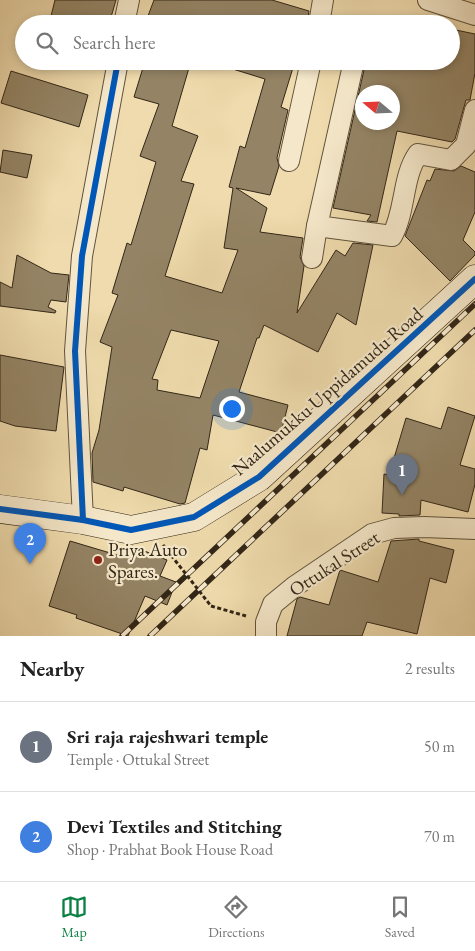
<!DOCTYPE html>
<meta charset="utf-8">
<style>
body{margin:0;font-family:"EB Garamond",serif;background:#f2f2f2;color:#222}
.compass{position:absolute;left:355px;top:85px;width:45px;height:45px;border-radius:50%;background:#fff;box-shadow:0 2px 8px #0003;rotate:289deg}
.you{position:absolute;left:231px;top:408px;width:18px;height:18px;margin:-12px;border:4px solid #fff;border-radius:50%;background:#1a73e8;box-shadow:0 0 0 8px #1a73e833}
.badge{display:grid;place-items:center;width:32px;height:32px;border-radius:50%;background:#0b8043;color:#fff;font-size:16px;font-weight:700}
.pin{position:absolute;translate:-50% -41px;filter:drop-shadow(0 1px 2px #0008)}
.pin::after{content:'';position:absolute;top:26px;width:18px;height:15px;background:inherit;clip-path:polygon(0 0,100% 0,50% 100%)}
.list{margin:0;padding:0;list-style:none}
h2{display:flex;justify-content:space-between;align-items:center;height:65px;margin:0;padding:0 20px;font-size:21px}
h2 small{font-size:16px;font-weight:400;color:#767676}
.list li{display:grid;grid-template-columns:32px 1fr auto;gap:15px;align-items:center;box-sizing:border-box;height:90px;padding:0 20px;border-top:1px solid #e0e0e0}
.list b{display:block;font-size:19px;white-space:nowrap}
.list p{margin:0;font-size:16px;white-space:nowrap;color:#767676}
.list em{font-size:16px;font-style:normal;color:#767676}
.icon{flex:none;width:28px;height:28px;fill:none;stroke:currentColor;stroke-width:2;stroke-linecap:round;stroke-linejoin:round}
.map{position:relative;flex:none;width:475px;height:636px;overflow:hidden}
.search{position:absolute;background:#fff;box-shadow:0 2px 8px #0003;left:15px;right:15px;top:15px;height:55px;display:flex;align-items:center;gap:12px;box-sizing:border-box;padding:0 18px;border-radius:28px;color:#767676;font-size:19px}
.sheet{height:245px;background:#fff}
nav{display:flex;justify-content:space-around;align-items:center;box-sizing:border-box;height:70px;border-top:1px solid #e0e0e0;background:#fff;font-size:14px;color:#767676}
nav a{display:grid;justify-items:center;gap:2px}
nav .on{color:#0b8043}
.map>svg:first-child{display:block}
.building{fill:#948465;stroke:#322617;fill-rule:evenodd}
.lines{fill:none;stroke-linecap:round;stroke-linejoin:round}
.street-casing{stroke:#61533c;stroke-width:22}
.secondary-casing{stroke:#322617;stroke-width:29}
.path{stroke:#322617;stroke-width:3;stroke-dasharray:4 2.5;stroke-linecap:butt}
.street{stroke:#f5e8ca;stroke-width:20}
.secondary{stroke:#f5e8ca;stroke-width:28}
.rail-casing{stroke:#322617;stroke-width:5.5}
.rail{stroke:#f5e8ca;stroke-width:4;stroke-dasharray:11;stroke-linecap:butt}
.path-bridge{stroke:#322617;stroke-width:3;stroke-dasharray:4 2.5;stroke-linecap:butt}
.cycleway-casing{stroke:#f5e8ca;stroke-width:9}
.cycleway{stroke:#0057b8;stroke-width:6}
.poi-dot{fill:#8f2418;stroke:#f5e8ca;stroke-width:2}
.labels{text-anchor:middle;stroke-width:4.5;stroke-linejoin:round;paint-order:stroke}
.street-label{font-size:19px;fill:#322617;stroke:#f5e8ca}
.poi-label{font-size:19px;fill:#322617;stroke:#f5e8ca;text-anchor:start}
</style>
<div class="map">
<svg width="475" height="636" viewBox="0 0 475 636">
<rect width="100%" height="100%" fill="#efdbad"/>
<filter id="stains"><feTurbulence type="fractalNoise" baseFrequency=".004" numOctaves="4"/><feColorMatrix values="0 0 0 0 .2 0 0 0 0 .09 0 0 0 0 .02 0 0 0 .5 -.17"/></filter>
<radialGradient id="worn" r=".72"><stop offset=".6" stop-color="#630" stop-opacity="0"/><stop offset="1" stop-color="#630" stop-opacity=".3"/></radialGradient>
<!-- building -->
<g class="building">
<path d="M55 0H116L109 24H49Z"/>
<path d="M154 0H272L309 11 307 24H145Z"/>
<path d="M451 29 475 34V73L470 100H466L464 107 455 139 452 142 397 131 377 222 367 221 371 215 333 208 366 61H451ZM362 92H392V122H362Z"/>
<path d="M145 61H191L172 126 198 136 181 181 194 184 165 276 222 293 238 250 224 248 233 188 229 187 240 146 245 148 265 79 223 66 224 61H295L281 107 288 110 277 158 279 166 270 195 236 188 267 208 260 232 303 238 300 257 304 266 297 313 336 250 345 256 353 243 373 245 356 325 337 313 318 352 264 325 259 338H257L239 392 288 405 281 433 213 415 207 450 200 448 185 503 180 504 124 487 123 491 93 482 92 453 99 430 112 347 100 342 118 295 112 293 127 243 131 245 156 162 140 156 159 104 134 97ZM171 330 219 341 200 398 157 390 158 380 152 379Z"/>
<path d="M11 71 88 95 79 127 1 103Z"/>
<path d="M3 150 32 155 27 178 0 172Z"/>
<path d="M461 166 475 172V212L463 240 475 252V255L450 281 405 236 427 180 430 181 435 169 454 171Z"/>
<path d="M17 255 51 273 69 275 66 302 51 300 48 307 56 311 55 313 0 306V282L12 288Z"/>
<path d="M0 355 64 367 56 431 15 426 0 421Z"/>
<path d="M448 407 475 416 460 465 475 469V484L468 512 421 500 420 515 399 516V514L382 513 384 474 389 475 406 418 441 429Z"/>
<path d="M419 539V541L454 550 446 583 430 578 417 634 367 622 362 636H287L297 599 300 597 329 605 340 570 378 582 391 541Z"/>
<path d="M70 541 127 558 132 546 167 560 160 576 176 582 167 605 145 596 128 636 76 618 77 615 49 606Z"/>
</g>
<g class="lines">
<!-- street casing -->
<g class="street-casing">
<g id="street">
<path d="M428 0 475 15"/>
<path d="M124 24 129 0"/>
<path d="M319 24 323 0"/>
<path d="M354 61 317 226 392 236C406 210 402 177 418 154L451 160 466 145 475 110"/>
<path d="M289 161 311 61"/>
<path d="M312 258 317 226"/>
<path d="M83 520 75 351 82 256 118 61"/>
<path d="M266 636V622L273 604 295 586 372 534 394 528 424 527 475 529"/>
</g>
</g>
<!-- secondary casing -->
<g class="secondary-casing">
<path id="secondary" d="M0 509 83 520 131 530 194 517 259 477 475 279"/>
</g>
<!-- path -->
<path class="path" d="M211 606 246 616"/>
<!-- street -->
<use href="#street" class="street"/>
<!-- secondary -->
<use href="#secondary" class="secondary"/>
<!-- rail casing -->
<g class="rail-casing">
<g id="rail">
<path d="M122 636 475 304"/>
<path d="M150 636 475 330"/>
</g>
</g>
<!-- rail -->
<use href="#rail" class="rail"/>
<!-- path-bridge -->
<path class="path-bridge" d="M163 545 211 606"/>
<!-- cycleway casing -->
<g class="cycleway-casing">
<g id="cycleway">
<path d="M0 509 83 520 131 530 194 517 259 477 475 279"/>
<path d="M83 520 75 351 82 256 118 61"/>
</g>
</g>
<!-- cycleway -->
<use href="#cycleway" class="cycleway"/>
</g>
<!-- markers -->
<circle class="poi-dot" cx="98" cy="560" r="5"/>
<g class="labels">
<!-- street labels -->
<g class="street-label">
<text transform="translate(327 391) rotate(-41)" y="7">Naalumukku Uppidamudu Road</text>
<text transform="translate(334 563) rotate(-33)" y="7">Ottukal Street</text>
</g>
<!-- poi labels -->
<g class="poi-label">
<text x="108" y="556">Priya Auto<tspan x="108" dy="22">Spares.</tspan></text>
</g>
</g>
<rect width="100%" height="100%" filter="url(#stains)"/>
<rect width="100%" height="100%" fill="url(#worn)"/>
</svg>
<svg class="compass" viewBox="-18 -18 36 36"><path d="M0-13l5 13h-10z" fill="#e53935"/><path d="M0 13l5-13h-10z" fill="#767676"/></svg>
<div class="you"></div>
<div class="pin badge" style="left:402px;top:495px;background:#6b7280">1</div>
<div class="pin badge" style="left:30px;top:564px;background:#3f7fe0">2</div>
<div class="search"><svg class="icon" aria-label="search" viewBox="0 0 24 24"><circle cx="10" cy="10" r="6"/><path d="M15 15l6 6"/></svg>Search here</div>
</div>
<section class="sheet">
<h2>Nearby<small>2 results</small></h2>
<ul class="list">
<li><span class="badge" style="background:#6b7280">1</span><div><b>Sri raja rajeshwari temple</b><p>Temple · Ottukal Street</p></div><em>50 m</em></li>
<li><span class="badge" style="background:#3f7fe0">2</span><div><b>Devi Textiles and Stitching</b><p>Shop · Prabhat Book House Road</p></div><em>70 m</em></li>
</ul>
</section>
<nav>
<a class="on"><svg class="icon" aria-label="map" viewBox="0 0 24 24"><path d="M3 6l6-2 6 2 6-2v14l-6 2-6-2-6 2zM9 4v14M15 6v14"/></svg>Map</a>
<a><svg class="icon" aria-label="directions" viewBox="0 0 24 24"><path d="M12 3l9 9-9 9-9-9zM9 14v-3h6M13 9l2 2-2 2"/></svg>Directions</a>
<a><svg class="icon" aria-label="saved" viewBox="0 0 24 24"><path d="M7 4h10v16l-5-4-5 4z"/></svg>Saved</a>
</nav>
